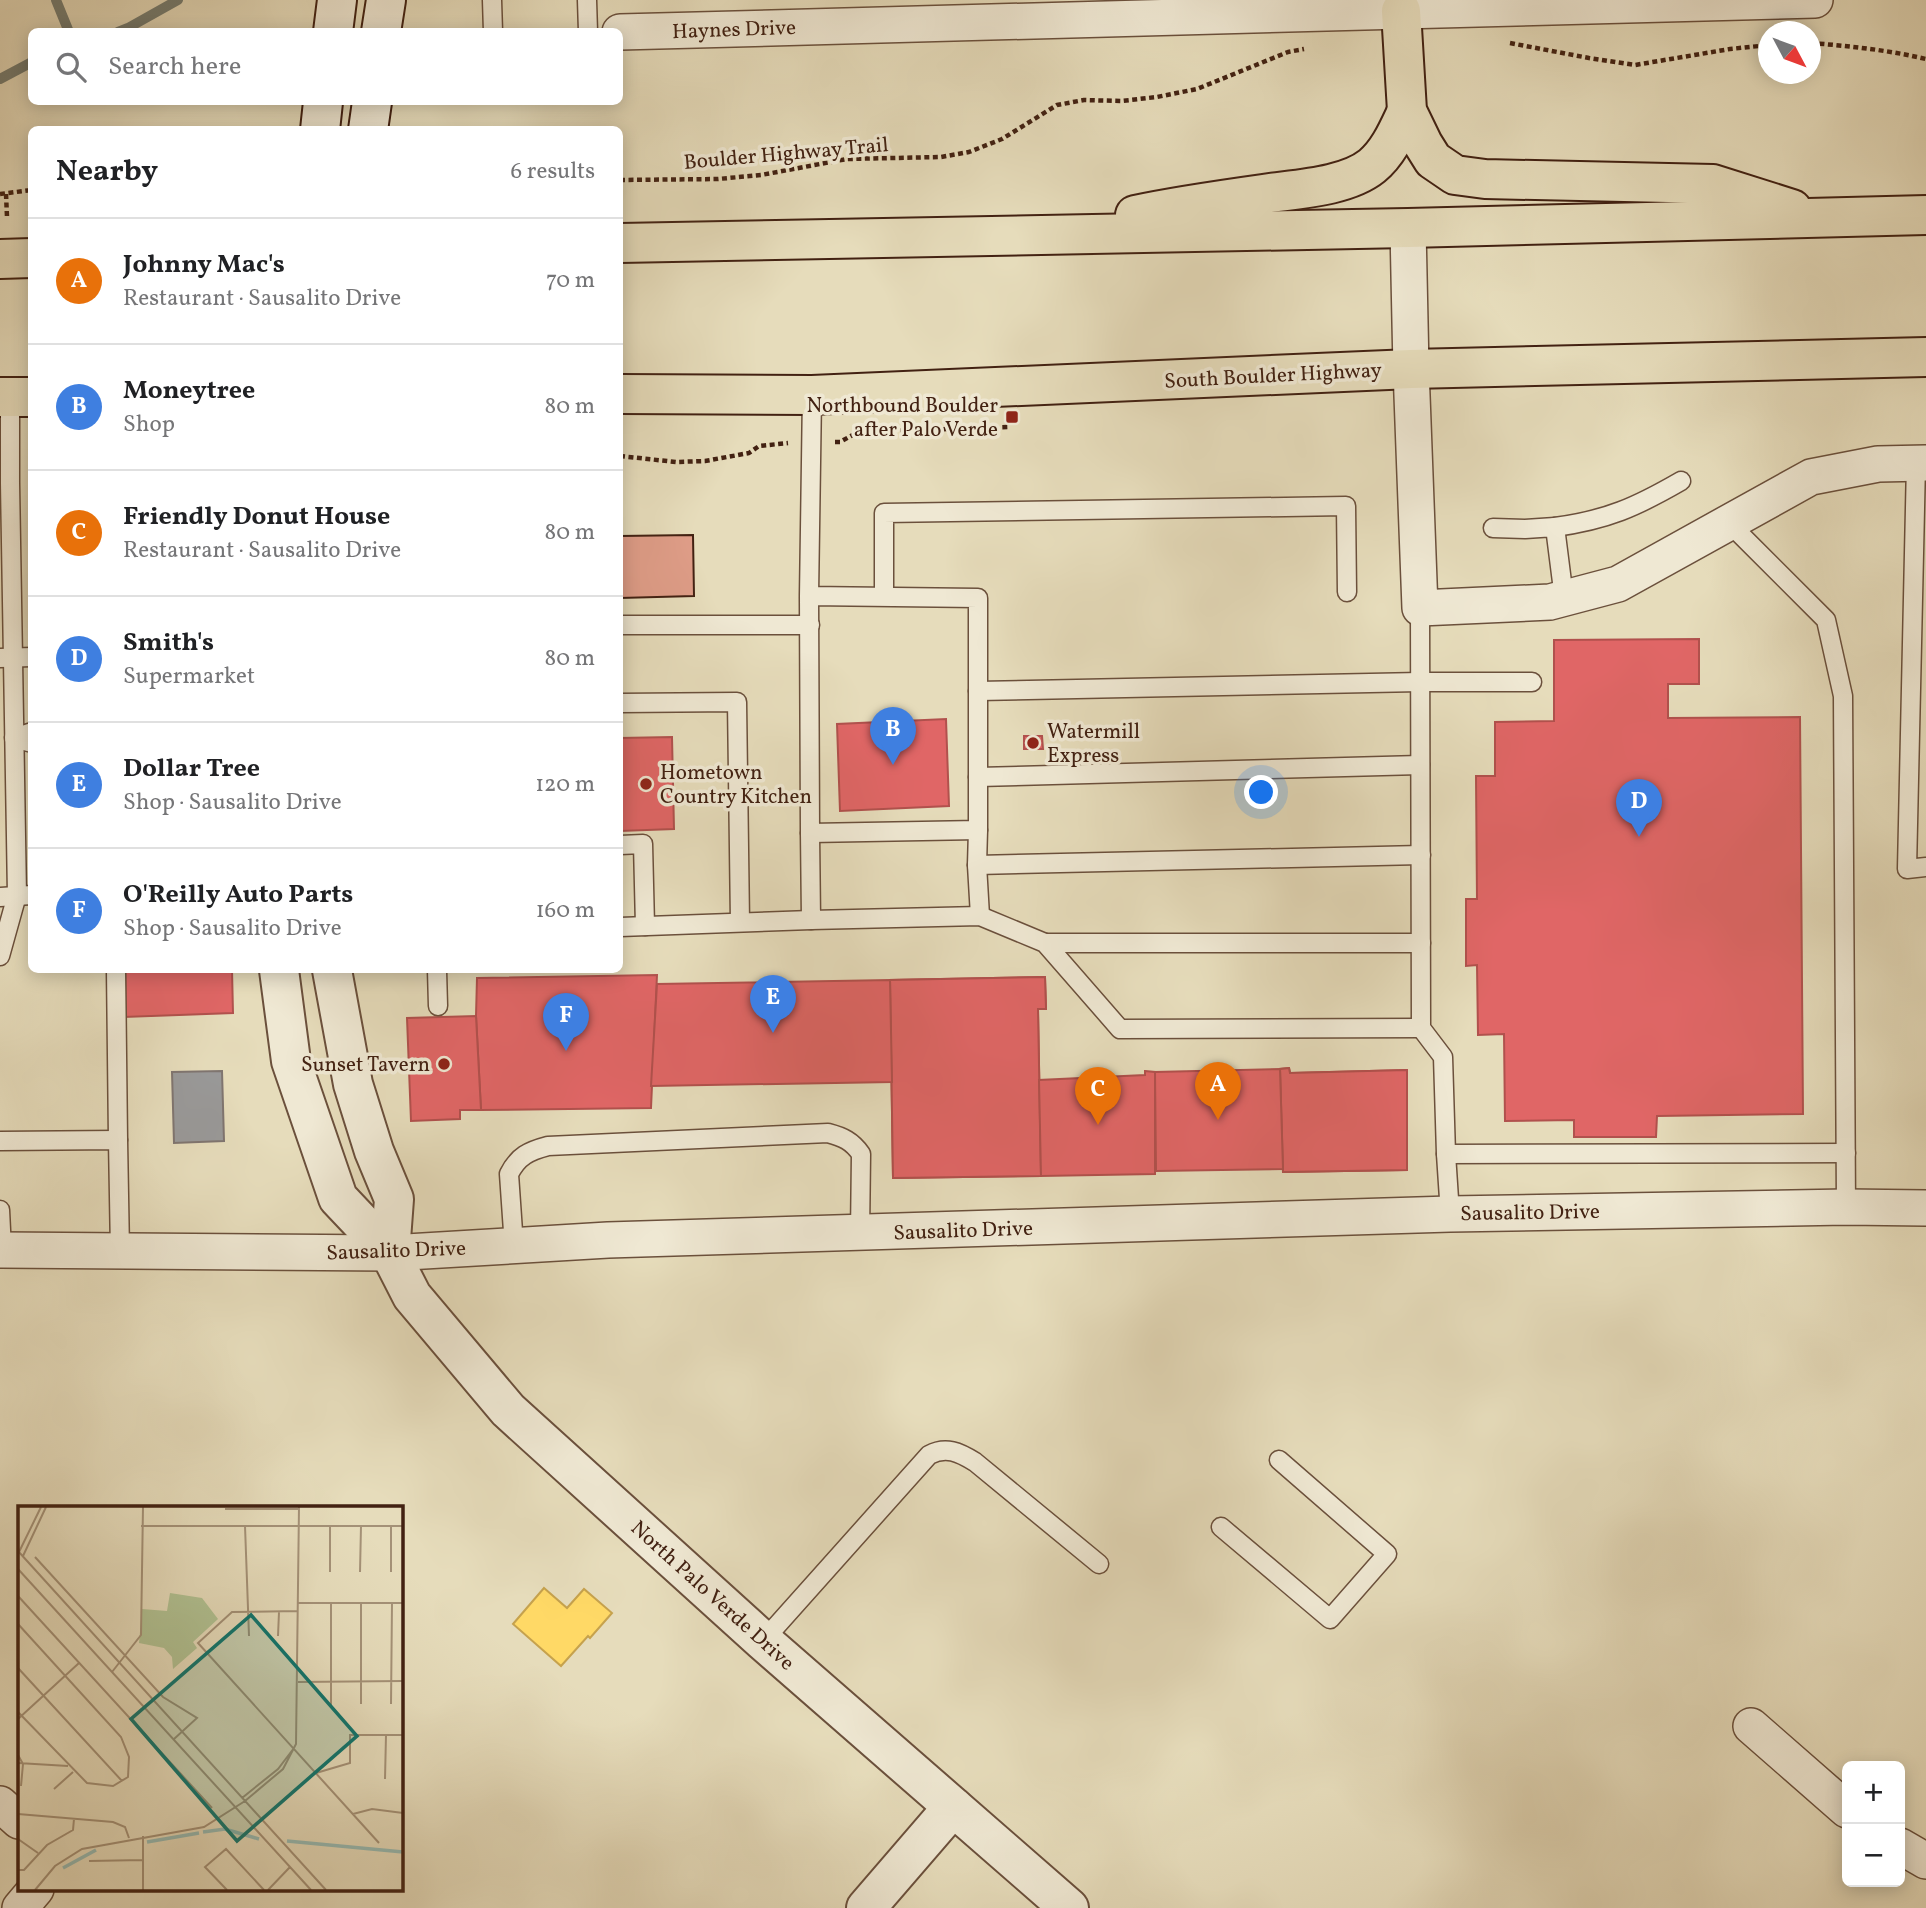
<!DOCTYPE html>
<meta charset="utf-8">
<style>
body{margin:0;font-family:Vollkorn,serif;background:#f6f6f6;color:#202124}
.controls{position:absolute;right:21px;bottom:21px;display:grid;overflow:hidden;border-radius:10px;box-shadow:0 4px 18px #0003}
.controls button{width:63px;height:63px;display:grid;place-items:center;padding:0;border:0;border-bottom:2px solid #e0e0e0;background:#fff;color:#202124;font:35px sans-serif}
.compass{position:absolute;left:1758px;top:21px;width:63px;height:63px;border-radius:50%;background:#fff;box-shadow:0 4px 18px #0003;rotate:131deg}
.you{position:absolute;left:1262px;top:793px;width:24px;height:24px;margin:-18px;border:5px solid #fff;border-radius:50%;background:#1a73e8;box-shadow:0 0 0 10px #1a73e833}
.badge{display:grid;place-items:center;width:46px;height:46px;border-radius:50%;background:#1a73e8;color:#fff;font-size:23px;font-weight:700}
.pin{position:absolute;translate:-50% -58px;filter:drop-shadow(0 2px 4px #0008)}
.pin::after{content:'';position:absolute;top:37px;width:24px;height:21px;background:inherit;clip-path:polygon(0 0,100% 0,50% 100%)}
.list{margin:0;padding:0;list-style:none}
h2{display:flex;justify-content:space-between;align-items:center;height:91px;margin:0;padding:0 28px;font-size:30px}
h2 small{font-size:23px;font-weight:400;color:#757577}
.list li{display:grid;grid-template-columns:46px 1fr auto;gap:21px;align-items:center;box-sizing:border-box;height:126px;padding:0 28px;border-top:2px solid #e0e0e0}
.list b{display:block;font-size:26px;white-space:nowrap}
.list p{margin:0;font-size:23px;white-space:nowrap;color:#757577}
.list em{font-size:23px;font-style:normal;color:#757577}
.icon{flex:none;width:38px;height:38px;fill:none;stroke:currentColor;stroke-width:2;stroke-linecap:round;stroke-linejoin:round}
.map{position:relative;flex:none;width:1926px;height:1908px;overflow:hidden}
.search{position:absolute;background:#fff;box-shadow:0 4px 18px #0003;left:28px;top:28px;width:595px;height:77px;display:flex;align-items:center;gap:18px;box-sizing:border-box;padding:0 24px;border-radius:10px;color:#757577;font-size:26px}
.panel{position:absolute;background:#fff;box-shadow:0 4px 18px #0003;left:28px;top:126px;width:595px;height:847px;border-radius:10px}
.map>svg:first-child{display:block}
.homes{fill:#ffd966;stroke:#c6a24d;stroke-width:2}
.shops{fill:#e06666;stroke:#b1514d;stroke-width:2}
.industry{fill:#999;stroke:#7f7570;stroke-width:2}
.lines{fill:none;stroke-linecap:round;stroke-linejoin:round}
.stream{stroke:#747d73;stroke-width:10}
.building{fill:#df9d88;stroke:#422112;stroke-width:2}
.service-casing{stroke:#6b503c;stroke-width:21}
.minor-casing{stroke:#6b503c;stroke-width:38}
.tertiary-casing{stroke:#6b503c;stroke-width:42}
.secondary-casing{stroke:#422112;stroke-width:42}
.primary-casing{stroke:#422112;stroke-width:42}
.path{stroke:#422112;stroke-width:4.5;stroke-dasharray:5 3.5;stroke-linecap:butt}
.service{stroke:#efe8d3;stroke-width:18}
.minor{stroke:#efe8d3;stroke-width:35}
.tertiary{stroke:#efe8d3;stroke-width:38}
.secondary{stroke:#efe8d3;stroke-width:38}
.primary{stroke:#e6dcbb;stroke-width:38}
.poi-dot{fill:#8f2418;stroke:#efe8d3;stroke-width:2.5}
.labels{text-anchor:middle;stroke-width:7;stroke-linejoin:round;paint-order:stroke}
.street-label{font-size:21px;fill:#422112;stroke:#efe8d3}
.poi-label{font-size:21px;fill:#422112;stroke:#efe8d3;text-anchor:end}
.inset-river{fill:none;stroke:#96bbb4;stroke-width:3.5}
.inset-road{fill:none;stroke:#a49177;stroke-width:2}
.view{fill:#0f766e;fill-opacity:0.15;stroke:#0f766e;stroke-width:3.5}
.inset-edge{fill:none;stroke:#422112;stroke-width:3.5}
</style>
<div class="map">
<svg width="1926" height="1908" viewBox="0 0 1926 1908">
<rect width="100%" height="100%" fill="#e6dcbb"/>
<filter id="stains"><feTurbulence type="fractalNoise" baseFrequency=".00286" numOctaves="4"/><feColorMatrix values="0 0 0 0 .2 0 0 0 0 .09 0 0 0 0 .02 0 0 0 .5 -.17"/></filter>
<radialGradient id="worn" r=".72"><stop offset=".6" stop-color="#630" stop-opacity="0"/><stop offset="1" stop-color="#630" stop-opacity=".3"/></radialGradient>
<!-- homes -->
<path class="homes" d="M544 1588 567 1608 584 1589 612 1613 590 1638 588 1636 561 1666 513 1624Z"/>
<!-- shops -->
<g class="shops">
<path d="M1699 639V684H1668V718L1800 717 1803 1114 1657 1116 1656 1137H1574V1120L1505 1121 1504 1034 1478 1035 1477 965 1466 966V899H1477L1476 776H1495V722L1554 721V640Z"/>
<path d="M946 719 949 806 840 811 837 724Z"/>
<path d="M1024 736H1042L1043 749H1024Z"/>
<path d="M672 737 674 829 620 831V738Z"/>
<path d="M123 970H232L233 1013 124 1017Z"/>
<path d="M657 975 651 1108 481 1110 476 1016 477 978Z"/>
<path d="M1045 977 1046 1009H1038L1041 1176 893 1178 890 980Z"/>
<path d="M1045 977 1046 1009H1038L1041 1176 893 1178 890 980Z"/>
<path d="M890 980 892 1082 651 1086 657 984Z"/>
<path d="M476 1016 481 1110H460V1119L411 1121 407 1018Z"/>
<path d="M1289 1068 1290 1073 1407 1070V1170L1283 1172 1280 1069Z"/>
<path d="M1289 1068 1290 1073 1407 1070V1170L1283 1172 1280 1069Z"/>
<path d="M1280 1069 1283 1169 1156 1171 1155 1072Z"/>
<path d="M1145 1071 1155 1072V1174L1041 1176 1039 1080 1145 1075Z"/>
</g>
<!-- industry -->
<path class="industry" d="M222 1071 224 1141 174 1143 172 1072Z"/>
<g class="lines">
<!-- stream -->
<g class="stream">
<path d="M56 0 69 32"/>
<path d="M118 32 128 28 178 0"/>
<path d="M0 79 32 62"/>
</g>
</g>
<!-- building -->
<path class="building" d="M693 535 694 596 620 598V536Z"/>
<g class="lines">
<!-- service casing -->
<g class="service-casing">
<g id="service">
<path d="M492 0 493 32"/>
<path d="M587 0 588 32"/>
<path d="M1916 463 1907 869 1926 867"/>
<path d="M1729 523 1826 620 1843 696 1846 1207"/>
<path d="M1555 527C1607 520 1636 507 1681 481"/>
<path d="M1493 528 1525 529 1555 527 1564 598"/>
<path d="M809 596 978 598V830L810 833 809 596 812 395"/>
<path d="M884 596V513L1346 506 1347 592"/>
<path d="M1420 608 1421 1028 1443 1057 1446 1154 1450 1214"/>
<path d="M620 625H810"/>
<path d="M0 658 32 657"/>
<path d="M978 691 1420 682H1532"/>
<path d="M620 703 737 702 740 922"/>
<path d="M32 732 14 738 32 743"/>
<path d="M978 777 1420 765"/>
<path d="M978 830 977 865 980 916"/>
<path d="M810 833 811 920 980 916 1045 943 1120 1029 1421 1028"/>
<path d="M620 845 643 844 645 926"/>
<path d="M977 865 1421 855"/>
<path d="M0 897 32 895"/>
<path d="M620 927 811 920"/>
<path d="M1045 943H1421"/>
<path d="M0 956 17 895 10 483V397"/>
<path d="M116 970 118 1140"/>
<path d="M437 970 438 1006"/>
<path d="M0 1141 118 1140 120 1252"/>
<path d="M1446 1154 1846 1153"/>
<path d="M0 1210 2 1250"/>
<path d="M514 1246 509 1174C518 1156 529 1151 548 1146L828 1133C843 1137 852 1141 861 1154L860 1234"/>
<path d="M1221 1527 1330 1619 1387 1554 1279 1460"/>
<path d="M763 1641 929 1455C946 1446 959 1452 975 1462L1099 1564"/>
</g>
</g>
<!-- minor casing -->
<g class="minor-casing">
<g id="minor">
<path d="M620 32 1815 0"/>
<path d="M1408 228 1411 369 1420 608 1550 602 1618 584 1811 477 1878 464 1926 463"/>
<path d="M0 1250 390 1253 608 1240 1450 1214 1846 1207 1926 1208"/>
<path d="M1751 1726 1847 1810"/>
<path d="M0 1804 19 1821"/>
<path d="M1900 1846 1926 1861"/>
<path d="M20 1908 36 1889"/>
</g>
</g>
<!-- tertiary casing -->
<g class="tertiary-casing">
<g id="tertiary">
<path d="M279 970 291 1061 338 1198 390 1253 412 1296 508 1410 763 1641 1069 1908"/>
<path d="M332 970 353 1084 374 1151 394 1199 390 1253"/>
<path d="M866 1908 953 1807"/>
</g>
</g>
<!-- secondary casing -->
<g class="secondary-casing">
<g id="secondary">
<path d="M333 32 337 0"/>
<path d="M381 32 386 0"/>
<path d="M320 130 323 102"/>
<path d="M368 130 372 102"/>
</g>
</g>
<!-- primary casing -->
<g class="primary-casing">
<g id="primary">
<path d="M1401 11 1407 111 1423 144 1433 160 1455 175 1485 179 1713 184 1792 209"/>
<path d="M1135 215C1177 206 1220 200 1263 194 1296 189 1346 187 1372 166 1389 152 1398 130 1407 111"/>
<path d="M620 243 1408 228 1926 215"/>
<path d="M0 259 32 258"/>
<path d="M620 394 812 395 1411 369 1926 357"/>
<path d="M0 397H32"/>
</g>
</g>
<!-- path -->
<g class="path">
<path d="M1510 43 1589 58 1635 65 1730 49 1769 45"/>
<path d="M1811 43C1849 46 1888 50 1926 59"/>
<path d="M620 180 718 179 761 175 847 159 941 157 969 152 1002 139 1057 105 1084 100 1121 101 1157 97 1197 89 1288 52 1304 49"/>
<path d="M0 194 32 190"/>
<path d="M6 194 7 217"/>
<path d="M835 442H840L858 432 1010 427"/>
<path d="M620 456 676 462 705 461 749 453 759 446 788 443"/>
</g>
<!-- service -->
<use href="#service" class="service"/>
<!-- minor -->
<use href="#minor" class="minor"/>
<!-- tertiary -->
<use href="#tertiary" class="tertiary"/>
<!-- secondary -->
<use href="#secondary" class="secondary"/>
<!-- primary -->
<use href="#primary" class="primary"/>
</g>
<!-- markers -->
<g class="poi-dot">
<rect x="1005" y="410" width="14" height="14" rx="3.5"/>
<circle cx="1033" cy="743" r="7"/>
<circle cx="646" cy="784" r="7"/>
<circle cx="444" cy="1064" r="7"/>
</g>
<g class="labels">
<!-- street labels -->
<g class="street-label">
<text transform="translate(734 29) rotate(-2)" y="7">Haynes Drive</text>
<text transform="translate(786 153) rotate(-5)" y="7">Boulder Highway Trail</text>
<text transform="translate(1273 375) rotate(-3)" y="7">South Boulder Highway</text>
<text transform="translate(1530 1212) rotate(-1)" y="7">Sausalito Drive</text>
<text transform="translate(963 1230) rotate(-2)" y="7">Sausalito Drive</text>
<text transform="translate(396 1250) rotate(-2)" y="7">Sausalito Drive</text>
<text transform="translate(713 1595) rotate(42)" y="7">North Palo Verde Drive</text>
</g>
<!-- poi labels -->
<g class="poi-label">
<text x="998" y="412">Northbound Boulder<tspan x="998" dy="24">after Palo Verde</tspan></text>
<text x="1047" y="738" text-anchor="start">Watermill<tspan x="1047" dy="24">Express</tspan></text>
<text x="660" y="779" text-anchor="start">Hometown<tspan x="660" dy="24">Country Kitchen</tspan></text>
<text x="430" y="1071">Sunset Tavern</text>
</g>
</g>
<!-- overview -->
<g transform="translate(18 1506)">
<rect width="385" height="385" fill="#e6dcbb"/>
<path d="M152 87 184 92 200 113 175 136 179 142 155 163 154 151 146 142 121 137 124 103 149 105Z" fill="#b1c293"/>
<path class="inset-river" d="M185 326 207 323 241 333M269 335 385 346M129 336 181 327M45 362 78 344"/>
<path class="inset-road" d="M207 3H281M123 20H385M227 20 231 130M373 20V66M0 45 308 384M1 46 23 1M5 50 28 1M17 51 145 191 179 212 156 233M0 63 293 384M312 66V20M342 66 343 20M0 90 194 302M280 97H385M280 105 214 106 180 137 361 337M0 118 103 231 111 251 110 271 95 280 69 277 0 206M260 130 261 106M0 162 104 275M94 166 123 129 125 1M280 176 385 175M343 198V97M373 198 374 97M313 199V97M0 213 61 157M0 249 5 258 3 280M0 257 50 260M298 267 332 257V229H385M367 273 368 229M36 283 55 266M224 292 260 263 276 242M227 295 265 263 278 238 281 1M0 308 95 316 107 321 111 332M335 308 354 303 385 307M0 333 20 347M71 355 125 354M0 364H6L29 339 55 324 56 313M17 384 37 360 64 343 186 321 227 295M125 384V330M209 384 187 361 208 343 246 384M250 384 272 361"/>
<path class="view" d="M233 109 339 230 219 335 113 213Z"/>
<rect width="385" height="385" class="inset-edge"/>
</g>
<rect width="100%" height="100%" filter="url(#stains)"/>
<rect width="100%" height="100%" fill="url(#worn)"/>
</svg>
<div class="controls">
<button>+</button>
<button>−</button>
</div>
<svg class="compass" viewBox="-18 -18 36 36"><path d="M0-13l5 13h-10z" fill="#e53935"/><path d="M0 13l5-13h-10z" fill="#757577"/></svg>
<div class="you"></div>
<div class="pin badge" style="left:1218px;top:1120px;background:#e8710a">A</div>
<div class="pin badge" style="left:893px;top:765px;background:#3f7fe0">B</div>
<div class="pin badge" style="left:1098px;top:1125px;background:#e8710a">C</div>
<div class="pin badge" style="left:1639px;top:837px;background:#3f7fe0">D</div>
<div class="pin badge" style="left:773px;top:1033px;background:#3f7fe0">E</div>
<div class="pin badge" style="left:566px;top:1051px;background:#3f7fe0">F</div>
<div class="search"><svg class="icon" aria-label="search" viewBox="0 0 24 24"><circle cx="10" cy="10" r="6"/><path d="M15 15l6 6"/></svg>Search here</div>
<section class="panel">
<h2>Nearby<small>6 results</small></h2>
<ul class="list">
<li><span class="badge" style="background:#e8710a">A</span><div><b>Johnny Mac's</b><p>Restaurant · Sausalito Drive</p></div><em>70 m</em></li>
<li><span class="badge" style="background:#3f7fe0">B</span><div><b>Moneytree</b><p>Shop</p></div><em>80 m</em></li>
<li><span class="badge" style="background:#e8710a">C</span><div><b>Friendly Donut House</b><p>Restaurant · Sausalito Drive</p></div><em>80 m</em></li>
<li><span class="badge" style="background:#3f7fe0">D</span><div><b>Smith's</b><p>Supermarket</p></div><em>80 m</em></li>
<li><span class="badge" style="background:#3f7fe0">E</span><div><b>Dollar Tree</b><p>Shop · Sausalito Drive</p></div><em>120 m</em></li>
<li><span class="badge" style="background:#3f7fe0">F</span><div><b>O'Reilly Auto Parts</b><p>Shop · Sausalito Drive</p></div><em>160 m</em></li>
</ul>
</section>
</div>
